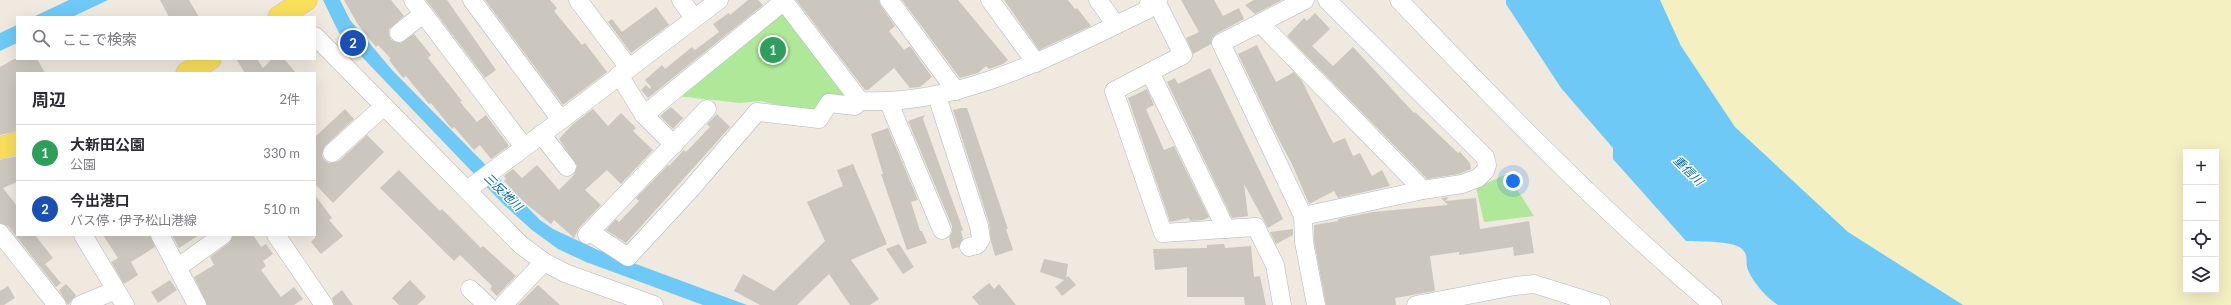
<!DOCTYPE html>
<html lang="ja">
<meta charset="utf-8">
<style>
body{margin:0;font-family:Lato,"Noto Sans JP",sans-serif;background:#f7f7f7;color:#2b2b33}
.controls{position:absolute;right:12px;bottom:12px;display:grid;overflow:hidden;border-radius:0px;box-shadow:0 4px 16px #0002}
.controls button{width:36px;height:36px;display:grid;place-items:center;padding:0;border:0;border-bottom:1px solid #e1e1e2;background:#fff;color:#2b2b33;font:20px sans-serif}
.you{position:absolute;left:1513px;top:181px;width:14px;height:14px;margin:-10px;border:3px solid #fff;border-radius:50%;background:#1a73e8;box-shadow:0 0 0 6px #1a73e833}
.badge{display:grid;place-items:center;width:26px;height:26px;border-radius:50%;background:#1a73e8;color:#fff;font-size:13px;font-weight:700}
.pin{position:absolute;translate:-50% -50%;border:2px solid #fff;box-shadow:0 1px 4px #0006}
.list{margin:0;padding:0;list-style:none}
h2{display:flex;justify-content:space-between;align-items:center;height:52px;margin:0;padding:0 16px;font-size:17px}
h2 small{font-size:13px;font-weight:400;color:#7c7c81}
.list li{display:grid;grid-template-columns:26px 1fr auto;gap:12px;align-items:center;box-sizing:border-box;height:56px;padding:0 16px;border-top:1px solid #e1e1e2}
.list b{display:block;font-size:15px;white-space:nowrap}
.list p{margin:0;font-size:13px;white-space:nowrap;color:#7c7c81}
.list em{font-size:13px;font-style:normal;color:#7c7c81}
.icon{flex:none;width:22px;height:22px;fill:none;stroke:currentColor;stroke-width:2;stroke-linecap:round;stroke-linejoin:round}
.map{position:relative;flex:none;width:2231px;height:305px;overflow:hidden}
.search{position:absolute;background:#fff;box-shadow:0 4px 16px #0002;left:16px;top:16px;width:300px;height:44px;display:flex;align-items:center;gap:10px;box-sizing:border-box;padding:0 14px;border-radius:0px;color:#7c7c81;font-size:15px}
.panel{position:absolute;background:#fff;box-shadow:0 4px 16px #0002;left:16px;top:72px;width:300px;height:164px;border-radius:0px}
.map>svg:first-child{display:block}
.green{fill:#afe899}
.sand{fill:#f5f0c2;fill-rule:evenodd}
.water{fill:#6ec9f6}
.building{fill:#cbc7be}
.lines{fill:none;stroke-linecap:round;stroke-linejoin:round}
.minor-casing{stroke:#b3b5c1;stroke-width:19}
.major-casing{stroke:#c8c8c8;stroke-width:23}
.minor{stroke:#fff;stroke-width:18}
.major{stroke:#f9de5b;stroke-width:22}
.labels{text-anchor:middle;stroke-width:3;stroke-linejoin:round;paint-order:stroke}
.water-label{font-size:12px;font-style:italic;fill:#0567a9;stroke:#fff}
</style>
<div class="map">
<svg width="2231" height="305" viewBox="0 0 2231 305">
<rect width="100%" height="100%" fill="#efe9df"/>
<!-- green -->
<g class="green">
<path d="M784 7 850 92 819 115 761 101 740 103 668 95Z"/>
<path d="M1507 174 1534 216 1484 222 1476 188Z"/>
</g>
<!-- sand -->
<path class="sand" d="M1660 0H2231V305H1963L1848 232 1735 127 1681 46ZM2186 152H2216V290H2186Z"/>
<!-- water -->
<g class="water">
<path d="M69 0H108L72 17H33Z"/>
<path d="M323 0H340L350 20 392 70 540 220 553 229 598 250 747 305H703L586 262 558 249 532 230 503 204 339 33Z"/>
<path d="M1506 0H1660L1681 46 1735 127 1848 232 1963 305H1778C1766 297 1754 284 1748 270 1745 264 1749 256 1743 250 1735 240 1699 242 1686 241L1613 159V148L1561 88 1506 4Z"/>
<path d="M17 25V43L0 51V33Z"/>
</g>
<!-- building -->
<g class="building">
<path d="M160 0H189L199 17H169Z"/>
<path d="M344 0H391L404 16 389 29V35L391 40 401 43 414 34 431 55 428 58 462 101 460 102 477 122 486 115 509 146 491 159 480 145 474 150 454 127 452 129 431 103 429 104 406 76 403 78 389 60 391 59 378 45 376 47 357 23Z"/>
<path d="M426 0H447L496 70 485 78Z"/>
<path d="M485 0H550L557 8 554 11 582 45 585 43 607 72 563 105Z"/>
<path d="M748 0H758L763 5 648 98 641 90 646 85 650 89 651 87 645 80 662 65 665 69 692 47 695 50 719 32 713 24 729 13 730 15Z"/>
<path d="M796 0H879L881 6 895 26 889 31 904 50 910 46 932 77 920 87 910 88 894 68 868 90H865Z"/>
<path d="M902 0H958L1008 60 1003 64 989 69 986 66 978 73 960 78Z"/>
<path d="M1004 0H1068L1075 9 1077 8 1091 26 1039 50Z"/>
<path d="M1181 0H1214L1223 16 1239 8 1244 19 1216 34 1212 38 1211 44 1193 54 1186 38 1199 32Z"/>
<path d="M1254 0H1282L1255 14 1245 5Z"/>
<path d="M656 7 669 25 631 53 608 22 612 19 622 32Z"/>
<path d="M1315 13 1330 29 1312 46 1333 66 1353 47 1414 113 1415 112 1458 153 1460 152 1470 163 1471 169 1459 174 1427 179 1287 36 1304 18 1307 21Z"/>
<path d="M1257 45 1276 82 1294 72 1302 81 1333 143 1345 138 1353 156 1360 153 1372 176 1382 170 1390 186 1338 198 1334 191 1309 204 1292 164 1279 140 1238 54Z"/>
<path d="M14 59H37L45 73H17V131L0 135V67Z"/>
<path d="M236 59H257L263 68 272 59H284L296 73H245Z"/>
<path d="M1210 68 1283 219 1268 228 1244 184 1248 216 1232 218 1167 82 1175 78 1178 84Z"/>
<path d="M1147 89 1154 105 1146 109 1164 150 1174 146 1209 217 1203 220 1190 221 1189 218 1170 222 1128 98Z"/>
<path d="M671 107 683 118 673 129 660 116Z"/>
<path d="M961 108H967L1008 229H1006L1013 250 995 256 991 241 989 223 953 110Z"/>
<path d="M345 109 354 119 325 146 322 155 324 160 329 163 339 161 367 135 384 152 333 203 315 184V137Z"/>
<path d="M593 109 608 126 621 113 636 128 633 131 653 150 621 184 607 170 585 190 601 205 579 228 574 238 554 220 551 224 525 203 504 181 506 179 504 176 513 169 522 178 537 165 559 190 574 175 577 166 559 139 573 124Z"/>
<path d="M717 114 730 127 626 243 606 230 616 219 619 222 639 201 636 198 668 165 669 166 684 150 686 152 710 127 707 124Z"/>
<path d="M925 115 923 119 963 230 961 231 963 239 959 247 952 249 949 238 952 232V226L908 121Z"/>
<path d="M888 128 918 200 911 202 920 231H922L927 243 907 250 881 174H883L871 134Z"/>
<path d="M17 156V182L3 188 17 206V235H35L53 258 45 264 61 283 56 287 8 226 0 223V160Z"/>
<path d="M853 164 887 244 851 260 879 299 870 305H850L829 274 797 305H760L734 291 743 274 774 291 825 241 807 202 843 186 837 170Z"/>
<path d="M399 170 440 211 442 209 481 248 483 246 516 276 497 296 490 289 492 286 460 255 454 261 380 188Z"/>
<path d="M315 195 332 218 329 220 343 236 321 254 311 242 315 238Z"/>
<path d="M1449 197 1445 201 1476 198 1480 229 1529 221 1534 253 1514 256 1513 247 1459 255V252L1430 256 1435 291 1395 298 1396 305H1326L1314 241V225L1338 221V219L1373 212 1448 205 1441 198Z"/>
<path d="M1293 229V235L1276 244 1270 232Z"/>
<path d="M103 235H150L155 247 131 262 138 275 124 284 111 262 118 258Z"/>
<path d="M172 235H199L179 248Z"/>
<path d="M233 235H253L261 247 266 244 273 254 263 261 266 266 261 270 281 297 294 287 303 299 294 305H207L194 277 214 265 210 257 229 243Z"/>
<path d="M899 244 914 267 903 274 886 249Z"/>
<path d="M1224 244 1225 248 1251 246 1254 277 1260 276 1266 305H1245L1244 297H1187V267L1155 270 1153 249 1207 248V245Z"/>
<path d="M1044 259 1068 264 1066 278 1068 276 1076 285 1062 296 1055 287 1064 280 1040 272Z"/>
<path d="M170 280 177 290 158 303 151 292Z"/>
<path d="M410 280 426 297 417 305H399L392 298Z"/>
<path d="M989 283 994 289 999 284 1016 305H979L972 297Z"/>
<path d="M66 284 76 295 68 305 59 290Z"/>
<path d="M538 285 560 305H518Z"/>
<path d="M8 286 15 298 4 305H0V291Z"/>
<path d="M342 290 353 305H334L332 298Z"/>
</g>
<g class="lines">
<!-- minor casing -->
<g class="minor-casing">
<g id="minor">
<path d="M413 0 524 147"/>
<path d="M472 0 561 120 719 0"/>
<path d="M578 0 629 68"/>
<path d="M681 0 694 18"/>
<path d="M783 0 860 101C963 106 1057 53 1147 10L1150 0"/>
<path d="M889 0 956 91"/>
<path d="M990 0 1036 63"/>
<path d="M1098 0 1116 25"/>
<path d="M1158 0 1156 1 1183 55 1150 72 1226 229"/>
<path d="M1305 0 1221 43 1303 216 1304 242 1316 305"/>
<path d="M1399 0C1500 106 1602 211 1713 305"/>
<path d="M1260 23 1423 190"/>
<path d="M399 33 423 14"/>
<path d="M315 36 521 245 544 262 565 273 654 305"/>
<path d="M1150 72 1114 91 1163 233 1256 227 1275 265 1282 305"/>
<path d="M619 75 644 115 674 145"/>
<path d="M937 96 979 226 981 239 977 245 969 247"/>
<path d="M889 103 942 230"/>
<path d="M644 115 784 1"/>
<path d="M541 134 567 167"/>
<path d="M332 153 384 106"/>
<path d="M467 190 561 120"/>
<path d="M1303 216 1423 190 1462 184 1478 178 1485 171 1487 165 1485 157 1327 0"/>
<path d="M590 232 628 257 690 190 757 112 819 119 829 103 855 106 860 101"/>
<path d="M0 233 57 305"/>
<path d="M83 235 125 305"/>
<path d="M160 235 197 305"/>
<path d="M276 235 324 305"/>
<path d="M587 235 707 109"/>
<path d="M177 268 223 235"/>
<path d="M470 289 487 305"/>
<path d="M80 305 116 290"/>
<path d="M503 305 544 262"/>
<path d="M1416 305 1515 286 1534 284 1601 305"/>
</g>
</g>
<!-- major casing -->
<g class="major-casing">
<g id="major">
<path d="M279 17 306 0"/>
<path d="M187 73 210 59"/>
<path d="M0 148 17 143"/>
</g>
</g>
<!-- minor -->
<use href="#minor" class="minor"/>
<!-- major -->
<use href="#major" class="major"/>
</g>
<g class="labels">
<!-- water labels -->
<g class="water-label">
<text transform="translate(1688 171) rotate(45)" y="4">重信川</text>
<text transform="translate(503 192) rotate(44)" y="4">三反地川</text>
</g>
</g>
</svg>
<div class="controls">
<button>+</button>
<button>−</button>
<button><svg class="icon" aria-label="locate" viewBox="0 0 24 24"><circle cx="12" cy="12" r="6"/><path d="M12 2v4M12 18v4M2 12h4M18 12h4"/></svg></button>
<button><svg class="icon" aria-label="layers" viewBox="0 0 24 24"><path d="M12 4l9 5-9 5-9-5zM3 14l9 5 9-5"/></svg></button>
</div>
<div class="you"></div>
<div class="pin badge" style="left:773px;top:50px;background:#2e9e5b">1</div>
<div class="pin badge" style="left:353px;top:43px;background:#1a4fb4">2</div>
<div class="search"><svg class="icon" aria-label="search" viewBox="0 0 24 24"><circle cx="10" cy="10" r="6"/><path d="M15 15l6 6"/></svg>ここで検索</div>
<section class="panel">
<h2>周辺<small>2件</small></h2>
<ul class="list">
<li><span class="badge" style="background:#2e9e5b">1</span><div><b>大新田公園</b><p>公園</p></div><em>330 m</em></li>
<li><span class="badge" style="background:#1a4fb4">2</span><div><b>今出港口</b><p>バス停 · 伊予松山港線</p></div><em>510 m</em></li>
</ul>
</section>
</div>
